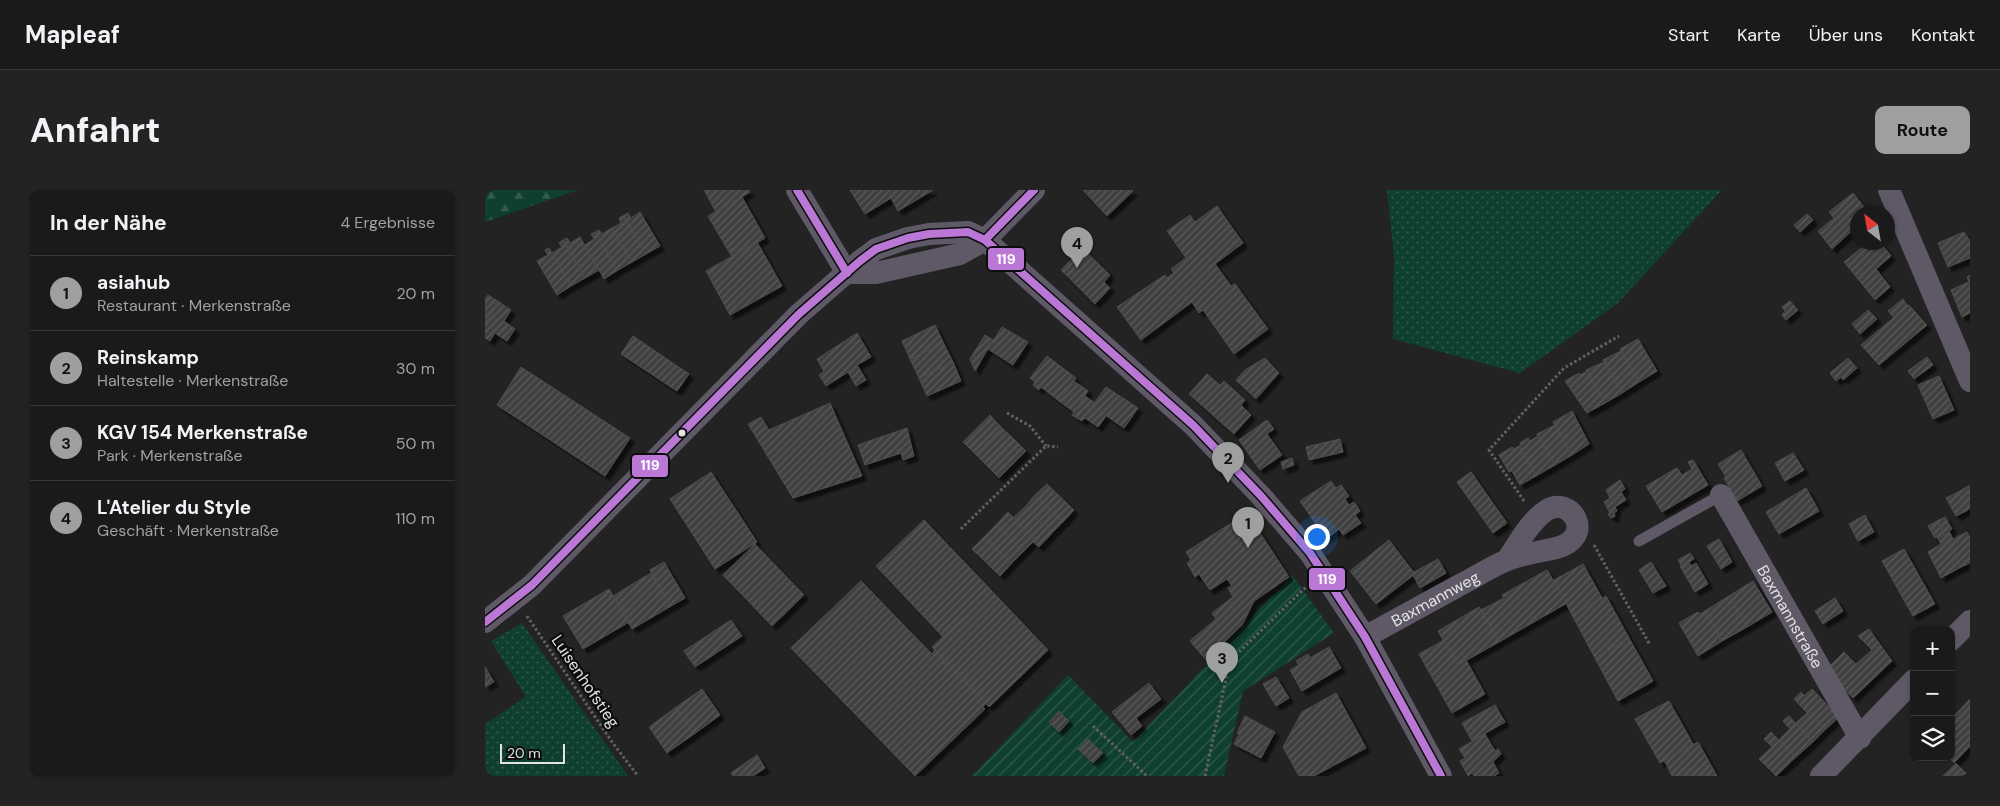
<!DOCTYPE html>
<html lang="de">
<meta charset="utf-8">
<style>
body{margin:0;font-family:"DM Sans",sans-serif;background:#232323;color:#f1f3f6}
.controls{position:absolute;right:15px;bottom:15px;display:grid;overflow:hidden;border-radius:10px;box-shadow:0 1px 4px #0004}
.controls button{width:45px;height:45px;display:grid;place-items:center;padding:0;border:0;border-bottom:1px solid #383839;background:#1a1a1a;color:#f1f3f6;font:25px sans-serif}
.compass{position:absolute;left:1365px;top:15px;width:45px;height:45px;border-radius:50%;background:#1a1a1a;box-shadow:0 1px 4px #0004;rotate:329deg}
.scale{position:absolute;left:15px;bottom:12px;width:65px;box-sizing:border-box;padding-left:5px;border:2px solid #e1e3e2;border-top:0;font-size:14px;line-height:18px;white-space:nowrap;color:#e1e3e2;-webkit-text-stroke:4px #0b0d0c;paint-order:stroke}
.you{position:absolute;left:831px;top:346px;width:18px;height:18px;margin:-12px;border:4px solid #fff;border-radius:50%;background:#1a73e8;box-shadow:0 0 0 8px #1a73e833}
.badge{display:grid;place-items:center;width:32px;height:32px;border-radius:50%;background:#9ea09f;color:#111;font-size:16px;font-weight:700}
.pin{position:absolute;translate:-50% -41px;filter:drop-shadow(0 1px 2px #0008)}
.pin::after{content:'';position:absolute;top:26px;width:18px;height:15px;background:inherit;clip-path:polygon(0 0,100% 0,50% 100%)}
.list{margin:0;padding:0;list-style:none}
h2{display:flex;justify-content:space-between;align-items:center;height:65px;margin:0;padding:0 20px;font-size:21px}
h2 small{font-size:16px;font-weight:400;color:#9fa1a2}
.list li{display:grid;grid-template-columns:32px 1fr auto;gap:15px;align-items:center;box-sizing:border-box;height:75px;padding:0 20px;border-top:1px solid #383839}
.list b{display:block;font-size:19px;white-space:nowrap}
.list p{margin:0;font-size:16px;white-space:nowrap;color:#9fa1a2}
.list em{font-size:16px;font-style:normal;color:#9fa1a2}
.icon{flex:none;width:28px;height:28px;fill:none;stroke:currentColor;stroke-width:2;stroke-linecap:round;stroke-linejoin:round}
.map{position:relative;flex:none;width:1485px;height:586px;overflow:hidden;border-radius:10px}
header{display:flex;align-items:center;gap:30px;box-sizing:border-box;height:70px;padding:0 25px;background:#1a1a1a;border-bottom:1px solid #383839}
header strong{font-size:24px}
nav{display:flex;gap:28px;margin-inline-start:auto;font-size:18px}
.intro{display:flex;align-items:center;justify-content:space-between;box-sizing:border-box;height:120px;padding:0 30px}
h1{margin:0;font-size:35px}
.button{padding:12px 22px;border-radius:10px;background:#9ea09f;color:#111;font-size:18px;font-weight:700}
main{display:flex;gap:30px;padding:0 30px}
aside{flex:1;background:#1a1a1a;border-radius:10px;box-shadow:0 1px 4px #0004}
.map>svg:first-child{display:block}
.grass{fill:url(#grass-dots)}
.forest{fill:url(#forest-firs)}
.garden{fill:url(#garden-furrows)}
.building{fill:url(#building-hatch);stroke:#4e4e4e;filter:url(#shadow)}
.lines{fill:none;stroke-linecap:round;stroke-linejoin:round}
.path{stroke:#646069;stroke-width:3;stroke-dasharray:2.5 2.5;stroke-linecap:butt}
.lane{stroke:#5f5967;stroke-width:11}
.street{stroke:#5f5967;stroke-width:22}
.bus-1-casing{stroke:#0b0d0c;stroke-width:11}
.bus-1{stroke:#ba77d6;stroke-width:8}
.bus-dot{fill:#e1e3e2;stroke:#0b0d0c;stroke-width:2}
.labels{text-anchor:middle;stroke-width:4.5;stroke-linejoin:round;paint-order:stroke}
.street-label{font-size:16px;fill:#e1e3e2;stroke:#0b0d0c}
.line-badge{stroke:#0b0d0c;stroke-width:2}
.badge-label{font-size:14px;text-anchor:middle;font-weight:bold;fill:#fff}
</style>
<header>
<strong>Mapleaf</strong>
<nav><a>Start</a><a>Karte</a><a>Über uns</a><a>Kontakt</a></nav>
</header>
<div class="intro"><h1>Anfahrt</h1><a class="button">Route</a></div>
<main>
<aside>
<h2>In der Nähe<small>4 Ergebnisse</small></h2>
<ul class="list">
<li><span class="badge">1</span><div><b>asiahub</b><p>Restaurant · Merkenstraße</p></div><em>20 m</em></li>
<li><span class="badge">2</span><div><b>Reinskamp</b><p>Haltestelle · Merkenstraße</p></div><em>30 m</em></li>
<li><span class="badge">3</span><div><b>KGV 154 Merkenstraße</b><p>Park · Merkenstraße</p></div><em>50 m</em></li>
<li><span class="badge">4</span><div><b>L'Atelier du Style</b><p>Geschäft · Merkenstraße</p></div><em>110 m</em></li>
</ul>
</aside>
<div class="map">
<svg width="1485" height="586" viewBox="0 0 1485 586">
<defs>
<pattern id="grass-dots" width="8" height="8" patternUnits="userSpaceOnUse" patternTransform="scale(1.25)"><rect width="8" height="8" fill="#0f402f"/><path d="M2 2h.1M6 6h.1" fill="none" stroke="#325b4d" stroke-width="1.8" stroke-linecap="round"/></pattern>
<pattern id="forest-firs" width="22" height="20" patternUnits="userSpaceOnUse" patternTransform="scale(1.25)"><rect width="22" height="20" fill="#0f402f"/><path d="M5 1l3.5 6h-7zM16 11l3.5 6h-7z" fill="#325b4d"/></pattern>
<pattern id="garden-furrows" width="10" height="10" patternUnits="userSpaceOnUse" patternTransform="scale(1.25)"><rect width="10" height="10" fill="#0f402f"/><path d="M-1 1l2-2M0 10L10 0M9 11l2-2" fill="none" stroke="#325b4d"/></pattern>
<pattern id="building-hatch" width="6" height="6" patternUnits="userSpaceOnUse" patternTransform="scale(1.25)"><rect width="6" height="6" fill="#404140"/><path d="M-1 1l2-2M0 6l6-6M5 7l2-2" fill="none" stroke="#5b5c5b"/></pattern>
<filter id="shadow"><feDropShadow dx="4.5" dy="4.5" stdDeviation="1" flood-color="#0009"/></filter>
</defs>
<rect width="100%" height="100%" fill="#222322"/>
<!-- grass -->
<g class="grass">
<path d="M902 0H1237L1133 113 1035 183 908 149 909 65Z"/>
<path d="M37 433 143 586H0V534L41 507 6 451Z"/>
</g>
<!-- forest -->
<path class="forest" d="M0 0H93L0 32Z"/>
<!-- garden -->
<path class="garden" d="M807 385 849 443 758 501 739 586H487L583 485 648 552Z"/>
<!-- building -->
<g class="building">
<path d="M219 0H264L265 2 231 22Z"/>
<path d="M365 0H448L413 21 406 8 380 24Z"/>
<path d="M598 0H647L648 1 622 26Z"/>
<path d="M1368 3 1383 22H1372V36L1347 59 1333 41 1349 28 1344 22Z"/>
<path d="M257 7 280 48 247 67 223 26Z"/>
<path d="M732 16 758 53 730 74 746 96 750 94 783 139 749 164 718 120 714 123 707 112 656 150 632 117 680 85 682 88 689 83 686 79 701 68 682 41 705 25 710 32Z"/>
<path d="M155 22 175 56 161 64 138 26 143 23 146 28Z"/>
<path d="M1322 24 1328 30 1315 42 1309 35Z"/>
<path d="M138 26 161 64 147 72 127 38 136 33 134 28Z"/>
<path d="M127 38 147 72 133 80 110 42 114 40 117 44Z"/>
<path d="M110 42 133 80 119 89 100 55 109 49 106 44Z"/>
<path d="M1479 42 1485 51V68L1463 77 1453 53Z"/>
<path d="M95 47 114 80 100 88 78 50 82 48 85 53Z"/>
<path d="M78 50 100 88 86 96 67 63 77 57 74 53Z"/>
<path d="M272 52 297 96 245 125 221 81Z"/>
<path d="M1384 52H1395L1406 66 1391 79 1405 97 1390 110 1359 72Z"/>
<path d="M64 58 86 96 72 105 52 71 63 65 60 60Z"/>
<path d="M597 58 625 85 619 92 625 98 610 114 576 80Z"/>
<path d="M1485 85V123L1477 127 1466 100 1484 92 1482 87Z"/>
<path d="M3 105 14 112 0 134V109Z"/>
<path d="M1418 109 1423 116 1409 128 1403 121Z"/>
<path d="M1305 111 1313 120 1301 130 1297 125 1300 121 1297 117Z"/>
<path d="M14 112 26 120 19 131 30 139 22 151 10 143 5 151 0 148V134Z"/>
<path d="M1424 115 1442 135 1394 175 1376 155Z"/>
<path d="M1383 120 1392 129 1375 144 1367 134Z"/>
<path d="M450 135 459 154 425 169 417 151Z"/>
<path d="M517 137 543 152 528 175 503 159Z"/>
<path d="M372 143 386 167 372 175 381 190 371 196 363 182 341 196 334 185 339 181 332 169Z"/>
<path d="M500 145 508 150 490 181 485 169Z"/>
<path d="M148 146 204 184 192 201 136 164Z"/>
<path d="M1153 149 1172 181 1154 192 1135 159Z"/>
<path d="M459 154 468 172 434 188 425 169Z"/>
<path d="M1136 161 1154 192 1137 203 1118 170Z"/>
<path d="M562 166 591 188 574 211 556 197 554 200 548 195 550 192 545 188Z"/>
<path d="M1442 167 1448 175 1429 189 1423 181Z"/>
<path d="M780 168 794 183 771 209 751 190 760 180Z"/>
<path d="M1363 168 1372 178 1358 190 1356 187 1351 191 1345 183Z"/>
<path d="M468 172 476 191 442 206 434 188Z"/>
<path d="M1119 172 1137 203 1120 213 1101 180Z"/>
<path d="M36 177 145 248 120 286 12 215Z"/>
<path d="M1102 181 1120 213 1102 223 1080 191 1094 183 1095 185Z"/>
<path d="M722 184 735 195 739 191 760 210 756 215 766 225 749 244 704 204Z"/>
<path d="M1454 186 1469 220 1448 229 1433 195Z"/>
<path d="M589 191 603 201 589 222 574 211Z"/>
<path d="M621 197 653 218 639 238 607 216Z"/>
<path d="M600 206 610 213 607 216 621 226 613 237 600 228 597 231 587 225Z"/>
<path d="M345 213 377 286 308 308 263 234 276 227 284 240Z"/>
<path d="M1087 221 1104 254 1087 265 1068 232Z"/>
<path d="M505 225 517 238 490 264 478 252Z"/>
<path d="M782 230 789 239 782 244 797 265 775 280 754 250Z"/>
<path d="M1070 235 1087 265 1070 275 1052 244Z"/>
<path d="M422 238 429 266 418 270 416 263 380 275 373 255Z"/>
<path d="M517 238 529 249 502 276 490 264Z"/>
<path d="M1053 246 1070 275 1051 286 1034 256 1036 255 1035 253 1043 248 1045 251Z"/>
<path d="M529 249 541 261 514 288 502 276Z"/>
<path d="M855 249 858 262 824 270 821 257Z"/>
<path d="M1034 256 1051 286 1035 295 1027 281 1024 282 1014 265 1027 257 1029 259Z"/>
<path d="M1256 260 1277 296 1252 311 1239 288 1241 287 1233 274Z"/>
<path d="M1308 263 1319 280 1300 291 1290 273Z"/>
<path d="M807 268 809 275 798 279 796 272Z"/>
<path d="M1208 270 1223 295 1177 322 1161 296 1192 278 1197 285 1207 279 1203 272Z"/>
<path d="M226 282 272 352 230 379 185 309Z"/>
<path d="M986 282 1022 333 1008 343 972 292Z"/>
<path d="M1135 290 1140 299 1136 302 1141 310 1130 317 1132 321 1129 323 1130 326 1126 328 1123 324 1125 323 1119 312 1125 308 1121 300Z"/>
<path d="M846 291 851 298 856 295 864 306 860 309 864 315 869 312 875 321 870 325 876 333 858 345 854 339 841 349 815 311Z"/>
<path d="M562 294 589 320 578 332 550 305Z"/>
<path d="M1485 295V318L1483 320 1473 302Z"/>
<path d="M1321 298 1334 321 1294 344 1281 322Z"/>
<path d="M1473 302 1483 320 1471 326 1461 308Z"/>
<path d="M550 305 578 332 567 343 540 317Z"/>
<path d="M540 317 567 343 554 357 548 352 550 350 528 328Z"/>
<path d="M523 322 550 350 538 362 511 335Z"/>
<path d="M762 323 804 387 769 411 757 435 721 470 705 451 731 429 727 423 748 407 743 398 747 396 742 389 725 400 714 384 710 387 702 373 706 370 701 362Z"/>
<path d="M1380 325 1389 342 1373 351 1364 334Z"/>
<path d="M1460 327 1467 339 1464 341 1468 349 1482 342 1485 348V373L1476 377 1452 331Z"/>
<path d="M439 330 507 401 458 447 391 376Z"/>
<path d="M1452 331 1476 377 1456 388 1443 362 1456 354 1452 347 1450 348 1443 336Z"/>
<path d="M511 335 538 362 526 374 499 347Z"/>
<path d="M499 347 526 374 515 386 487 359Z"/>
<path d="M1234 349 1247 372 1236 379 1222 356Z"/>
<path d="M904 350 930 384 891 414 865 381Z"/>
<path d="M270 354 319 405 287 436 238 385Z"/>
<path d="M1419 359 1450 414 1428 426 1397 371Z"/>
<path d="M1205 363 1209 369 1204 372 1206 376 1211 373 1223 394 1210 402 1195 376 1196 375 1193 370Z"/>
<path d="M953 369 961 383 935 398 928 385 930 384 929 382Z"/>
<path d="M179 372 200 408 186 416 165 380Z"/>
<path d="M1166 372 1181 396 1168 403 1154 380Z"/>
<path d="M1098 374 1117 408 1087 425 1069 390Z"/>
<path d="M1062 380 1082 413 1014 452 996 420 1019 408 1017 405Z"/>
<path d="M166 383 186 416 147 439 128 406Z"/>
<path d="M376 391 447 464 450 460 501 513 498 517 500 519 430 586 306 458Z"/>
<path d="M1268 391 1287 422 1262 437 1244 406Z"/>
<path d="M124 399 144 432 98 459 78 426Z"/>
<path d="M507 401 563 460 504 517 447 457Z"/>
<path d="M1121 406 1144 448 1110 468 1087 425Z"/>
<path d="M1244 406 1262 437 1237 451 1220 421Z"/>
<path d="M1350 408 1358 421 1338 434 1330 421Z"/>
<path d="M994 417 1014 452 973 475 953 441Z"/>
<path d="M1220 421 1237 451 1213 466 1194 433 1213 422 1215 424Z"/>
<path d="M246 430 257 446 210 477 199 461Z"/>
<path d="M1384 439 1407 471 1368 508 1352 491 1354 488 1344 477 1359 462 1371 474 1387 460 1373 446Z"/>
<path d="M1144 448 1168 491 1133 511 1110 468Z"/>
<path d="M959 450 973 475 981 470 1000 504 967 523 934 464Z"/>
<path d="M844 457 856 478 817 501 805 480 814 475 811 471 823 464 825 468Z"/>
<path d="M0 477 9 492 0 497Z"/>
<path d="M791 487 804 508 791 516 778 494Z"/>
<path d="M664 493 676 509 651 528 657 536 646 545 627 522Z"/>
<path d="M217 499 235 525 209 544 190 518Z"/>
<path d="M1327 499 1354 527 1341 539 1324 521 1322 523 1309 509 1316 502 1319 506Z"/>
<path d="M851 503 881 558 829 586H814L798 557 817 522Z"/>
<path d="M1485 509V556L1469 573 1464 567H1466V529Z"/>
<path d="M1184 511 1208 554 1175 573 1150 529Z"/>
<path d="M1010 515 1020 532 987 551 977 533Z"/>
<path d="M190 518 209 544 182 563 164 537Z"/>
<path d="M574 521 584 531 574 542 564 532Z"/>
<path d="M1324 521 1341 539 1328 552 1311 533Z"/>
<path d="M760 526 790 542 776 568 749 554 754 544 752 543Z"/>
<path d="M1304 526 1328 552 1311 567 1294 550 1305 539 1298 531Z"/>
<path d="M1286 542 1311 567 1291 586 1274 569 1287 557 1279 549Z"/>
<path d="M1000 544 1010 561 1013 559 1016 564 1008 572 1014 583 1009 586H989L987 583 983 586 975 571 980 568 974 559Z"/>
<path d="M603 549 618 563 608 573 593 559Z"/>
<path d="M1213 552 1232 586H1187L1179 570Z"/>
<path d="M272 565 280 578 268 586H248L246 583Z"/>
<path d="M1471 573 1484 586H1458Z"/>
</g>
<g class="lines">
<!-- path -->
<g class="path">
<path d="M522 223 545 236 561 256"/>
<path d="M1039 311 1004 260 1079 178 1134 146"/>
<path d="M476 339 561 256 573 257"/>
<path d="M1109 355 1165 455"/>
<path d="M42 426 127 552 153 586"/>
<path d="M608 536 662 586"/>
<path d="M720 586 744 475 753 463 822 396"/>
</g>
<!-- lane -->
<path class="lane" d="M1154 351 1236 305"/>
<!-- street -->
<g class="street">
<path d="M312 0 362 83"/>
<path d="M1404 0 1485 191"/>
<path d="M362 83H391L475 64 500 50 549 0"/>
<path id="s1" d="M1236 305 1375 548"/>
<path d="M0 432 47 395 314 124 375 71 391 59 423 48 444 44 483 42 500 50 708 235 776 306 825 363 880 447 956 586"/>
<path id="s2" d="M880 447C911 430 942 413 973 396 989 388 1004 378 1020 371 1035 364 1055 362 1071 358 1112 347 1086 305 1062 320 1045 331 1033 354 1022 370"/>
<path d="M1466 450 1485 431"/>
<path d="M1336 586 1429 490"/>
</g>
<!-- bus-1 casing -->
<g class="bus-1-casing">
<g id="bus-1">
<path d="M312 0 362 83"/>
<path d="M500 50 549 0"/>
<path d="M0 432 47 395 314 124 375 71 391 59 423 48 444 44 483 42 500 50 708 235 776 306 825 363 880 447 956 586"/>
</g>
</g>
<!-- bus-1 -->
<use href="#bus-1" class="bus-1"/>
</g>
<!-- markers -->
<circle class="bus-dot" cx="197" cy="243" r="4.5"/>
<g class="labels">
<!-- street labels -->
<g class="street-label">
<text dy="6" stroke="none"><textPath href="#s2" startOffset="80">Baxmannweg</textPath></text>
<text dy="6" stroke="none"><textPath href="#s1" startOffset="140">Baxmannstraße</textPath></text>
<text transform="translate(101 491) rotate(56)" y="6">Luisenhofstieg</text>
</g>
</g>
<g class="line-badge">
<rect x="502" y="57" width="38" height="24" rx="5" fill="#ba77d6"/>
<rect x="146" y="264" width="38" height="24" rx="5" fill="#ba77d6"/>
<rect x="823" y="377" width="38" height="24" rx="5" fill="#ba77d6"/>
</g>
<g class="badge-label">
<text x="521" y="74">119</text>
<text x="165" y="280">119</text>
<text x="842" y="394">119</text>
</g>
</svg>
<div class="controls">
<button>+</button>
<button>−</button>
<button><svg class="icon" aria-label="layers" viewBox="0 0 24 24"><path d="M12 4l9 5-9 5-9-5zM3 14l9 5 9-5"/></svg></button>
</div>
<svg class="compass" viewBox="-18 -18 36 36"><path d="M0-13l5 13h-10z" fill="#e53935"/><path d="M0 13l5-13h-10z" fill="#9fa1a2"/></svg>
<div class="scale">20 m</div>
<div class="you"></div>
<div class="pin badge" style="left:763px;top:358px">1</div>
<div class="pin badge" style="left:743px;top:293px">2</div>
<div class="pin badge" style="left:737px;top:493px">3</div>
<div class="pin badge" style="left:592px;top:78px">4</div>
</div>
</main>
